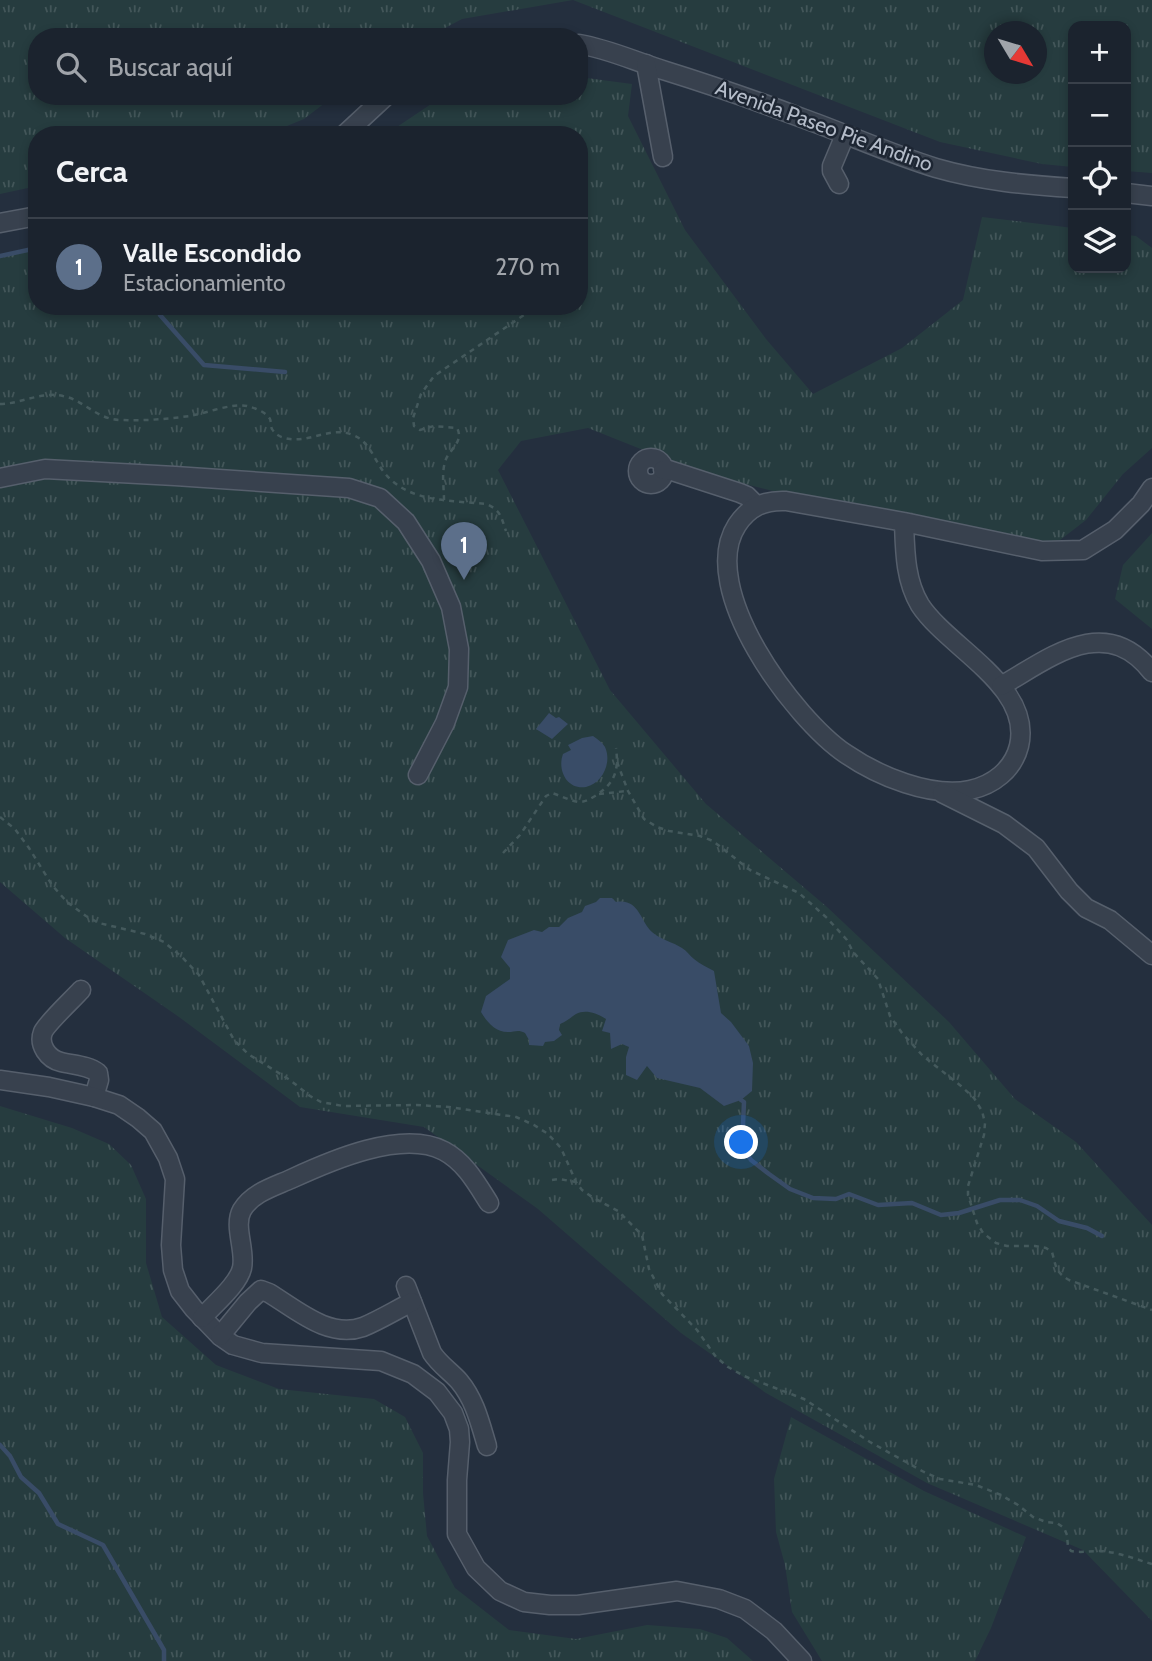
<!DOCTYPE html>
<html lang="es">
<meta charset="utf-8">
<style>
body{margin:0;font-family:Cabin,sans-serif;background:#282f3a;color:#f1f3f6}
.controls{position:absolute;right:21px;top:21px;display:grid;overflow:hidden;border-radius:14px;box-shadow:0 4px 10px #0003}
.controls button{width:63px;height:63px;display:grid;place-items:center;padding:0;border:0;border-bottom:2px solid #39404a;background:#1b232e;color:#f1f3f6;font:35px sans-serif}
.compass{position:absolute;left:984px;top:21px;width:63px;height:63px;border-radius:50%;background:#1b232e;box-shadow:0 4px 10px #0003;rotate:128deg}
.you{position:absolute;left:742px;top:1143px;width:24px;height:24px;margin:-18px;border:5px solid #fff;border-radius:50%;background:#1a73e8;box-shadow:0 0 0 10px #1a73e833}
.badge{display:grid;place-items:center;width:46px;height:46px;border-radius:50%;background:#ea580c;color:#fff;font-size:23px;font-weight:700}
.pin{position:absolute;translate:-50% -58px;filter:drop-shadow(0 2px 4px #0008)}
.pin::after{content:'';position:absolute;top:37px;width:24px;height:21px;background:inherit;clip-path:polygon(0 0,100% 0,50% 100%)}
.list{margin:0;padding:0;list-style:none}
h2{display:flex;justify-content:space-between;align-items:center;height:91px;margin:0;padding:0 28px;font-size:30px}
h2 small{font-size:23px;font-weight:400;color:#a0a4aa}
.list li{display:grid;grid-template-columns:46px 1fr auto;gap:21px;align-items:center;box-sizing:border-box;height:98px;padding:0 28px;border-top:2px solid #39404a}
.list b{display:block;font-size:26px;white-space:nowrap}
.list p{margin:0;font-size:23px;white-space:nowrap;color:#a0a4aa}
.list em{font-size:23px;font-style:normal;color:#a0a4aa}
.icon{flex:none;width:38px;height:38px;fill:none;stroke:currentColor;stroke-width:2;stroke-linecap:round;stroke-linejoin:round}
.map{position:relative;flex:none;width:1152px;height:1661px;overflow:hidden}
.search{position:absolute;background:#1b232e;box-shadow:0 4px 10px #0003;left:28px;top:28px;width:560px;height:77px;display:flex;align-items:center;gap:18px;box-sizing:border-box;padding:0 24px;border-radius:28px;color:#a0a4aa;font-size:26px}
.panel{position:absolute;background:#1b232e;box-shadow:0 4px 10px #0003;left:28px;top:126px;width:560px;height:189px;border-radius:28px}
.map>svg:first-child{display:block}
.grass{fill:url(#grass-tufts);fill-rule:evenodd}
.water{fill:#394c67}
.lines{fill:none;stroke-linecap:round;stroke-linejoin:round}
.stream{stroke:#394c67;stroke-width:4.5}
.minor-casing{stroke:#565f6c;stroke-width:21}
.path{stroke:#44595c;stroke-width:2.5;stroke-dasharray:5 5;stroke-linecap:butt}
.minor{stroke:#38414e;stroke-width:18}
.labels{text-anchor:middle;stroke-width:5;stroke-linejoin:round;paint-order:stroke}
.street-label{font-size:21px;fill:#b4bcc9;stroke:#1d2633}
</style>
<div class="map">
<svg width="1152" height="1661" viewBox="0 0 1152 1661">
<defs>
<pattern id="grass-tufts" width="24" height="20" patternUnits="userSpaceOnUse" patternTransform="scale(1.75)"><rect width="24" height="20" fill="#263c3f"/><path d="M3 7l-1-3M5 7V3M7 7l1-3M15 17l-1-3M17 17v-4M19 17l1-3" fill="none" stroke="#435659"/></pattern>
</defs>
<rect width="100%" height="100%" fill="#242f3e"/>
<!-- grass -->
<g class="grass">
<path d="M0 0H1152V173L1126 171V26H1073V167L1042 164 940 142 573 0 462 19 428 37H37V96H334L304 119 265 135H37V186L0 194ZM995 32H1036V74H995Z"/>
<path d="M579 77 632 84 628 116 685 230 766 339 813 394 902 348 963 300 982 217 1073 228V268H1126V235L1136 236 1152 248V448L1123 474 1086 520 1055 544 924 516 817 502 701 473 588 428 521 441 498 470 610 690 706 804 827 907 949 1022 1015 1099 1076 1142 1152 1225V1621L1083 1550 927 1483 766 1393 681 1333 538 1209 424 1127 300 1107 179 1017 65 938 0 882V256L37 248V306H579V135H385L443 96H579Z"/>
<path d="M1152 533V629L1115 599 1123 565Z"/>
<path d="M0 1106 72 1128 109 1144 131 1165 146 1199V1263L162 1317 216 1365 279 1389 374 1399 405 1417 423 1453V1493L427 1536 455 1588 509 1630 576 1639 647 1625 700 1629 727 1638 753 1661H0Z"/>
<path d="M791 1417 924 1491 1026 1537 991 1628 975 1661H822L792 1612 785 1565 776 1532 774 1479Z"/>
</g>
<!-- water -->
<g class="water">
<path d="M549 713 556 718 559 717 568 724 552 739 536 729Z"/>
<path d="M593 736C597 739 602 742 605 747 612 762 603 783 586 787 567 790 557 770 563 754L571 750 568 745 582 738Z"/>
<path d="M600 898H612L616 902C639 898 640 921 652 932 661 940 673 942 682 948 687 951 690 956 694 959 700 964 707 967 714 971L721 1013 731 1022 749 1046 753 1063 752 1091 741 1100 724 1106 700 1088 657 1078 647 1066 637 1080 626 1075V1057L629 1047 622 1044 611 1049 610 1033 602 1031 606 1019C597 1013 585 1009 576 1014 570 1018 567 1021 560 1024L559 1030 562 1035 554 1041 545 1042 543 1046 529 1045V1040L525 1033C518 1029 515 1032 508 1032 495 1032 487 1022 481 1012L486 996 510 979V968L501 957 508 940 534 930 542 932 549 927H559L568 918 582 912 585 906 596 902Z"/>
</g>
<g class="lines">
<!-- stream -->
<g class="stream">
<path d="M0 256 37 248"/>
<path d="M157 306 160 315 204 365 285 372"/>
<path d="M741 1100 744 1102 742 1148 751 1160 769 1174 790 1189 813 1198 836 1199 849 1194 878 1205 912 1203 941 1215 959 1213 1000 1200H1020L1037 1206 1059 1221 1087 1228 1102 1236"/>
<path d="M0 1445 10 1456 21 1477 39 1493 58 1524 103 1545 164 1650V1661"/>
</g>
<!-- minor casing -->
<g class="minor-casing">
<g id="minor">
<path d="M579 44C609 49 636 62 666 71 711 85 757 101 802 118 847 134 890 154 936 168 981 181 1027 185 1073 188"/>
<path d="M646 64 663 157"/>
<path d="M344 135 386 96"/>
<path d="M839 184 832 171V166L845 135"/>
<path d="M1126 193 1152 196"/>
<path d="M0 223 37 216"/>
<circle cx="651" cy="471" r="13"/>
<path d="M663 470H669L740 493 747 496 756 505"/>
<path d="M0 478 45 469 175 476 349 488 380 498 406 522 431 561 451 607 459 649 458 687 445 723 418 775"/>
<path d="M904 522C905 551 905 580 920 605 948 648 1033 686 1019 746 1013 770 993 785 970 790 931 798 878 776 846 754 794 719 696 588 737 525 749 507 764 500 786 501L904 522 1042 551 1083 550 1115 530 1141 504 1152 488"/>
<path d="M1001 686C1050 658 1105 612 1152 672"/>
<path d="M942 793 1004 824 1036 848 1069 891 1086 908 1110 920 1152 955"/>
<path d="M81 990C73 999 47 1023 43 1032 38 1045 48 1059 61 1062 73 1065 88 1065 98 1073L99 1080 94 1097"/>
<path d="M0 1080 49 1087 94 1097 119 1105 138 1118 153 1131 168 1158 175 1179 171 1245 173 1270 180 1291 194 1309 220 1336 233 1345 262 1353 381 1361 413 1374 437 1392 453 1413 459 1429 460 1442 457 1480V1534L476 1568 500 1591 524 1602 550 1605H578L677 1591 719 1599 745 1609 774 1631 802 1661"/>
<path d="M406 1286 432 1353C440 1365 450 1371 459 1381 475 1400 480 1423 487 1446"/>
<path d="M202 1318C213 1305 238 1285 242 1268 246 1250 233 1226 242 1210 252 1193 273 1187 291 1179 330 1161 402 1129 444 1151 465 1162 477 1184 489 1203"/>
<path d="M220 1336 248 1302 261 1290 269 1293C297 1310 329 1339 363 1327 380 1320 396 1310 412 1302"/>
</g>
</g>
<!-- path -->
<g class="path">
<path d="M0 404C21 404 41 391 63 396 84 400 97 420 121 420 144 421 167 419 190 416 207 413 231 403 247 406 255 408 266 412 270 419 271 421 271 428 272 429 276 436 283 438 290 439 311 442 331 426 353 435 369 441 374 459 383 471 407 503 450 500 486 504 501 510 501 517 506 531"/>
<path d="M444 500C444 487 441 472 446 459 451 448 464 441 457 428L434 426 420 430 414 426 413 418 421 394 434 376 524 315 537 310 552 309"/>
<path d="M617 762 628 791 644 819 657 827 669 831 700 836 713 841 750 870 799 893 827 918 847 940 853 952 878 979 890 1016 902 1033 923 1056 961 1086 974 1098 982 1111 985 1123 984 1135 968 1186V1195L977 1223 983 1233 996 1243 1007 1246H1035L1046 1248 1052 1252C1056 1266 1055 1272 1069 1280L1152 1310"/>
<path d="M599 794 627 791"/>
<path d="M0 817 15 829 29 848 52 885 67 902 86 916 99 923 145 934 164 942 182 957 199 975 234 1040 248 1054 290 1080 310 1096 321 1102 343 1106 416 1105 449 1107 516 1117 534 1125 548 1134 561 1148 576 1182 582 1190 592 1197 618 1211 642 1235 649 1269 662 1294 697 1330 716 1357 728 1367 744 1376 804 1399 870 1442 924 1472 940 1479 976 1485 1001 1495 1018 1505 1033 1517 1046 1522 1057 1523 1064 1528 1067 1535 1068 1547 1071 1551C1080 1553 1090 1551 1100 1551 1118 1552 1135 1559 1152 1564"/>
<path d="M503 853 520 835 546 796 552 793C561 796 571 801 579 802 586 802 590 799 595 796 615 783 619 771 616 748"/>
<path d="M552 1180 559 1179 576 1182"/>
</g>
<!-- minor -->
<use href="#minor" class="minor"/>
</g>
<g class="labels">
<!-- street labels -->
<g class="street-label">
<text transform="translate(824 126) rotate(20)" y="7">Avenida Paseo Pie Andino</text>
</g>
</g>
</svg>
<div class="controls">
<button>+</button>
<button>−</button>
<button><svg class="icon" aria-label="locate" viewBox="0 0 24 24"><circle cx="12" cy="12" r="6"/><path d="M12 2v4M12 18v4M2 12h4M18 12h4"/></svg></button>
<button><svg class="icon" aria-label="layers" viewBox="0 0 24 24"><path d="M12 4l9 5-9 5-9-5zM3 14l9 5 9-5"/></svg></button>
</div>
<svg class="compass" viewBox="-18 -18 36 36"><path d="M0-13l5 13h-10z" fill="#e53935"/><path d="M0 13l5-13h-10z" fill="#a0a4aa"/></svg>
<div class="you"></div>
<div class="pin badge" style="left:464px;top:580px;background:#5c6f8a">1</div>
<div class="search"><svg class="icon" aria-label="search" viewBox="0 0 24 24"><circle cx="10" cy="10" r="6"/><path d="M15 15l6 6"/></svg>Buscar aquí</div>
<section class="panel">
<h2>Cerca<small></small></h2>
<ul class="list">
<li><span class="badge" style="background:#5c6f8a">1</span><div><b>Valle Escondido</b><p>Estacionamiento</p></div><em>270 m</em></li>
</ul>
</section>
</div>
